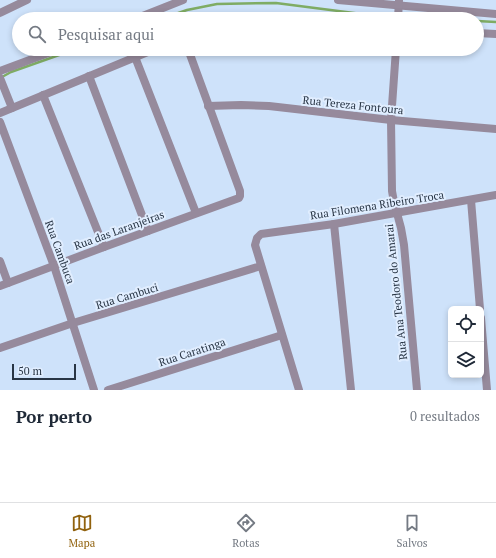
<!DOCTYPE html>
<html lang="pt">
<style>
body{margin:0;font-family:"PT Serif",serif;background:#f6f6f7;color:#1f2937}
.controls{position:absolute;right:12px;bottom:12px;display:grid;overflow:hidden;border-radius:6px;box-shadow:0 2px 6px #0003}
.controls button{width:36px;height:36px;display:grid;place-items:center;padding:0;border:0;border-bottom:1px solid #e0e1e3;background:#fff;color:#1f2937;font:20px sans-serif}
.scale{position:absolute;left:12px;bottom:10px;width:64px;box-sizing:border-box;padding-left:4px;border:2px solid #283545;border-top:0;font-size:11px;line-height:14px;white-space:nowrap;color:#283545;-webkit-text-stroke:3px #e1eeff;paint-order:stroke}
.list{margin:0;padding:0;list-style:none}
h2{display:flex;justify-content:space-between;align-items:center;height:52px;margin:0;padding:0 16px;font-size:17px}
h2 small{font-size:13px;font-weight:400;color:#747a83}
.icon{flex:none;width:22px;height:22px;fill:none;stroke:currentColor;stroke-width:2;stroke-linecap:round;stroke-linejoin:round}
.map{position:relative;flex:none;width:496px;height:390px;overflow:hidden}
.search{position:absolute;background:#fff;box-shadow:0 2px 6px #0003;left:12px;right:12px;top:12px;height:44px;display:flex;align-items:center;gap:10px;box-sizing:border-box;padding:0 14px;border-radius:22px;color:#747a83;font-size:15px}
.sheet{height:112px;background:#fff}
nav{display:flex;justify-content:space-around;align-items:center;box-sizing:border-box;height:56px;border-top:1px solid #e0e1e3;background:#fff;font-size:11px;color:#747a83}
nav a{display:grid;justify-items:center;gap:2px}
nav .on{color:#91620e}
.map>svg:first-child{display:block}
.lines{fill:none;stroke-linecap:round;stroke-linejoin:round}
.stream{stroke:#7fac64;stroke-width:2.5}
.minor{stroke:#968a9c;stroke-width:8}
.tertiary{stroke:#968a9c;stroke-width:8}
.labels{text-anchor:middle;stroke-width:4;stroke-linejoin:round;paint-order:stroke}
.street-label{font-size:11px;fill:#283545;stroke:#e1eeff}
</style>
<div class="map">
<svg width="496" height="390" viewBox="0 0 496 390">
<rect width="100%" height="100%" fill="#cee2fa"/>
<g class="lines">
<!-- stream -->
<g class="stream">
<path d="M161 19 187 10 217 4 276 3 385 17 439 19"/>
<path d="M477 21 496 22"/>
<path d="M2 77 11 72 76 49"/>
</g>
<!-- minor -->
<g class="minor">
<path d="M338 0 496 14"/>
<path d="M0 13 27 0"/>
<path d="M135 19 183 0"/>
<path d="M240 19 261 16 295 19"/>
<path d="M477 33 496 34"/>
<path d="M135 57 196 213"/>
<path d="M0 71 59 49"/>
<path d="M89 76 148 231"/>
<path d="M0 78 12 108"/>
<path d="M43 95 104 247"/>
<path d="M208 106 241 105 269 106 391 120 496 129"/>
<path d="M0 113 155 49"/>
<path d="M0 122 54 266 94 390"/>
<path d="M471 200 480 309"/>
<path d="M334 224 351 390"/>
<path d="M0 261 8 283"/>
<path d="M0 286 104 247 239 198 240 196V191L188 49"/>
<path d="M481 318 487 390"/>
<path d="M0 348 73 323 261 266"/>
<path d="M108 390 282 335"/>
<path d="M299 390 255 245 257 238 261 234 334 224 496 195"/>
</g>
<!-- tertiary -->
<g class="tertiary">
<path d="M398 19 399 0"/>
<path d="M396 49 391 120 392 191 394 202 401 228 404 245 417 390"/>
</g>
</g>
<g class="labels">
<!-- street labels -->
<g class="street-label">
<text transform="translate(353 105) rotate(6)" y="4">Rua Tereza Fontoura</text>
<text transform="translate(377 205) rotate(-9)" y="4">Rua Filomena Ribeiro Troca</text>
<text transform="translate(119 230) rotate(-20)" y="4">Rua das Laranjeiras</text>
<text transform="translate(60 252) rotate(70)" y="4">Rua Cambuca</text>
<text transform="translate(396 292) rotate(-96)" y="4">Rua Ana Teodoro do Amarai</text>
<text transform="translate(127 296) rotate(-17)" y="4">Rua Cambuci</text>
<text transform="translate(192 352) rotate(-18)" y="4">Rua Caratinga</text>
</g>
</g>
</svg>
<div class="controls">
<button><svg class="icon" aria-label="locate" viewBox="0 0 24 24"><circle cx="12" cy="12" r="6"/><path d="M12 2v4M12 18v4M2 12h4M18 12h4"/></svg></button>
<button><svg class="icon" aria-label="layers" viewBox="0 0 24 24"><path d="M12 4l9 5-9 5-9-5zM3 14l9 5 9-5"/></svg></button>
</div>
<div class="scale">50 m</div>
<div class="search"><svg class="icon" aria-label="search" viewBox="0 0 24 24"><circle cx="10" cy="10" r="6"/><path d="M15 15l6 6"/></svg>Pesquisar aqui</div>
</div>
<section class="sheet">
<h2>Por perto<small>0 resultados</small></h2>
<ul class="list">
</ul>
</section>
<nav>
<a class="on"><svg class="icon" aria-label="map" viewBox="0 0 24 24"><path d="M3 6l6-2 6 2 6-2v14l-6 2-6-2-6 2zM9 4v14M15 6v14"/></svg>Mapa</a>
<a><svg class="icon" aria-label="directions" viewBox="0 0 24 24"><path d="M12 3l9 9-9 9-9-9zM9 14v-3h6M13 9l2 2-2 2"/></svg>Rotas</a>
<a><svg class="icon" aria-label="saved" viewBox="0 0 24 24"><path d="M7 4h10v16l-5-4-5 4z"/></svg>Salvos</a>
</nav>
